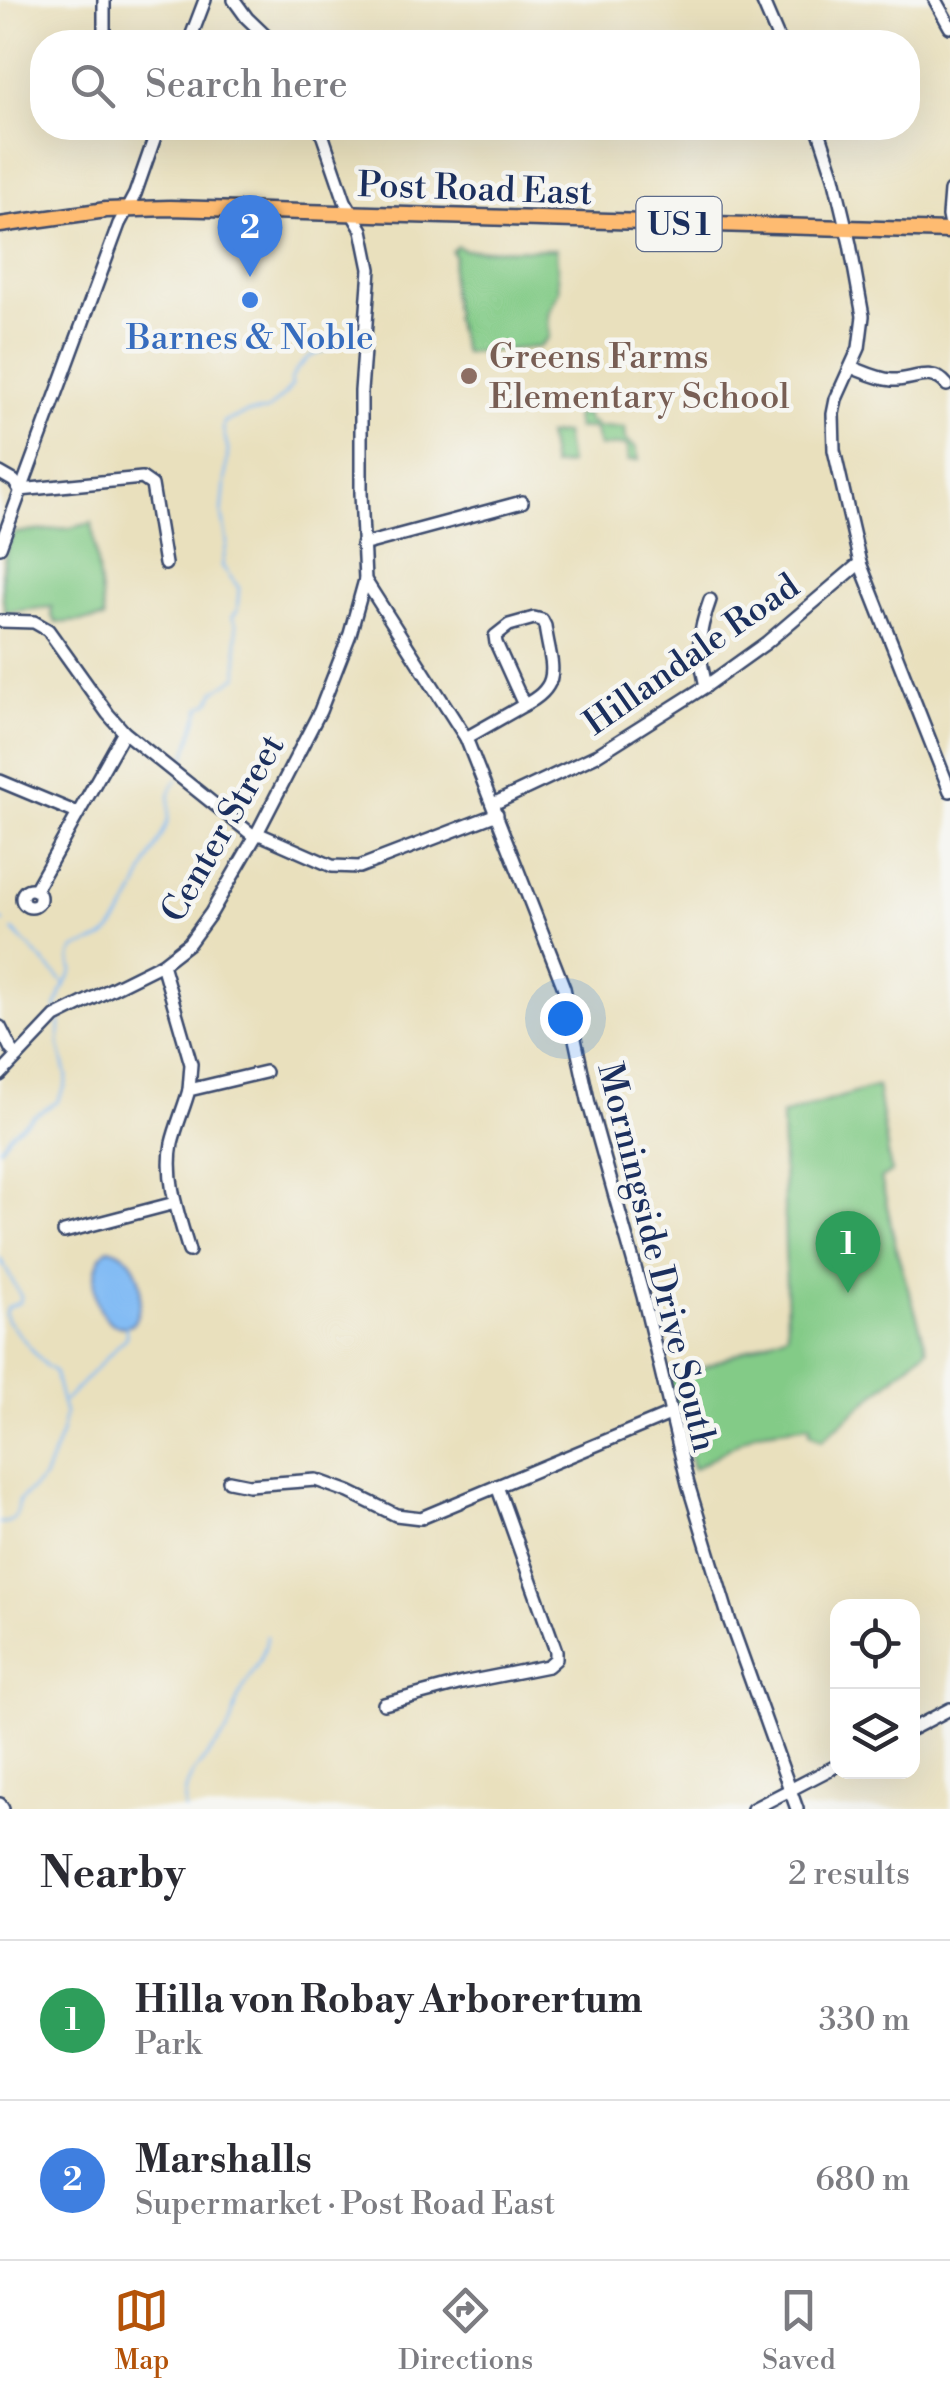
<!DOCTYPE html>
<meta charset="utf-8">
<style>
body{margin:0;font-family:"Libre Bodoni",serif;background:#f2f2f3;color:#2b2b33}
.controls{position:absolute;right:30px;bottom:30px;display:grid;overflow:hidden;border-radius:20px;box-shadow:0 10px 40px #0002}
.controls button{width:90px;height:90px;display:grid;place-items:center;padding:0;border:0;border-bottom:2px solid #e1e1e2;background:#fff;color:#2b2b33;font:50px sans-serif}
.you{position:absolute;left:565px;top:1018px;width:35px;height:35px;margin:-25px;border:8px solid #fff;border-radius:50%;background:#1a73e8;box-shadow:0 0 0 15px #1a73e833}
.badge{display:grid;place-items:center;width:65px;height:65px;border-radius:50%;background:#b45309;color:#fff;font-size:32px;font-weight:700}
.pin{position:absolute;translate:-50% -82px;filter:drop-shadow(0 2px 5px #0008)}
.pin::after{content:'';position:absolute;top:52px;width:35px;height:30px;background:inherit;clip-path:polygon(0 0,100% 0,50% 100%)}
.list{margin:0;padding:0;list-style:none}
h2{display:flex;justify-content:space-between;align-items:center;height:130px;margin:0;padding:0 40px;font-size:42px}
h2 small{font-size:32px;font-weight:400;color:#7c7c81}
.list li{display:grid;grid-template-columns:65px 1fr auto;gap:30px;align-items:center;box-sizing:border-box;height:160px;padding:0 40px;border-top:2px solid #e1e1e2}
.list b{display:block;font-size:38px;white-space:nowrap}
.list p{margin:0;font-size:32px;white-space:nowrap;color:#7c7c81}
.list em{font-size:32px;font-style:normal;color:#7c7c81}
.icon{flex:none;width:55px;height:55px;fill:none;stroke:currentColor;stroke-width:2;stroke-linecap:round;stroke-linejoin:round}
.map{position:relative;flex:none;width:950px;height:1809px;overflow:hidden}
.search{position:absolute;background:#fff;box-shadow:0 10px 40px #0002;left:30px;right:30px;top:30px;height:110px;display:flex;align-items:center;gap:25px;box-sizing:border-box;padding:0 35px;border-radius:40px;color:#7c7c81;font-size:38px}
.sheet{height:450px;background:#fff}
nav{display:flex;justify-content:space-around;align-items:center;box-sizing:border-box;height:140px;border-top:2px solid #e1e1e2;background:#fff;font-size:28px;color:#7c7c81}
nav a{display:grid;justify-items:center;gap:5px}
nav .on{color:#b45309}
.map>svg:first-child{display:block}
.green{fill:#83cb87;stroke:#4f7d72;stroke-width:2.5}
.water{fill:#83bcf4;stroke:#4f76a9;stroke-width:2.5}
.lines{fill:none;stroke-linecap:round;stroke-linejoin:round}
.stream{stroke:#83bcf4;stroke-width:2.5}
.minor-casing{stroke:#3a4a6c;stroke-width:16}
.major-casing{stroke:#3a4a6c;stroke-width:19}
.minor{stroke:#fff;stroke-width:11}
.major{stroke:#febb71;stroke-width:14}
.shop-dot{fill:#3f7fe0;stroke:#f6f6f2;stroke-width:4}
.education-dot{fill:#8d6e63;stroke:#f6f6f2;stroke-width:4}
.labels{text-anchor:middle;stroke-width:9;stroke-linejoin:round;paint-order:stroke}
.shield{fill:#f6f6f2;stroke:#5d6b8a;stroke-width:2.5}
.shield-label{font-size:32px;font-weight:bold;fill:#1b2f5e}
.street-label{font-size:35px;fill:#1b2f5e;stroke:#f6f6f2}
.shop-label{font-size:35px;fill:#366cbe;stroke:#f6f6f2}
.education-label{font-size:35px;fill:#785e54;stroke:#f6f6f2;text-anchor:start}
</style>
<div class="map">
<svg width="950" height="1809" viewBox="0 0 950 1809">
<rect width="100%" height="100%" fill="#f6f6f2"/>
<filter id="ink" filterUnits="userSpaceOnUse"><feTurbulence type="fractalNoise" baseFrequency=".01" numOctaves="2"/><feDisplacementMap in="SourceGraphic" scale="20" xChannelSelector="R" yChannelSelector="G"/><feConvolveMatrix kernelMatrix="1 2 1 2 8 2 1 2 1" color-interpolation-filters="sRGB"/></filter>
<filter id="wash" filterUnits="userSpaceOnUse"><feTurbulence type="fractalNoise" baseFrequency=".0048" numOctaves="4" result="noise"/><feDisplacementMap in="SourceGraphic" scale="40" xChannelSelector="R" yChannelSelector="G"/><feGaussianBlur stdDeviation="2.25" result="paint"/><feColorMatrix in="noise" values="0 0 0 0 0 0 0 0 0 0 0 0 0 0 0 0 0 1.4 0 .05"/><feComposite in="paint" operator="in"/></filter>
<g filter="url(#wash)">
<rect width="100%" height="100%" fill="#e9e0bd"/>
<!-- green -->
<g class="green">
<path d="M457 246 464 250 556 249 559 290 548 314 549 337 539 347 464 353C457 333 445 275 455 257L452 251Z"/>
<path d="M586 414 589 423H594L596 427 625 428 626 440 636 448 639 460 628 461 627 446 624 445 599 447 594 428 577 429 575 415Z"/>
<path d="M564 433 569 464 552 466 547 435Z"/>
<path d="M92 523 104 619 56 623 51 615 52 607 5 612C0 584 0 559 14 533L70 528Z"/>
<path d="M877 1086 891 1172 881 1178 897 1252 927 1349 822 1440 810 1433V1425L757 1432 693 1469 670 1381 787 1333 782 1115Z"/>
</g>
<!-- water -->
<path class="water" d="M109 1248C143 1255 148 1300 132 1325 93 1337 83 1266 109 1248Z"/>
<g class="lines">
<!-- stream -->
<g class="stream">
<path d="M180 773 201 707 210 702 215 691 238 676 236 624 232 617 237 611 239 588 222 566 227 542 222 514 228 450 223 429 224 422 247 413 267 411 286 393 292 385 291 379 296 370 309 357 345 342"/>
<path d="M0 919 4 922"/>
<path d="M13 930 64 983"/>
<path d="M56 1009 62 990 73 971C63 942 87 948 103 938 113 932 121 917 127 907 136 894 140 879 147 865 153 851 162 838 167 823 173 806 163 797 177 780"/>
<path d="M0 1148 10 1134 33 1116 57 1102 65 1087 67 1077 59 1045 60 1022"/>
<path d="M0 1258 21 1297 20 1302 7 1308 5 1313 7 1320 46 1366 54 1371 65 1414 61 1434 44 1478 19 1501C18 1513 15 1524 0 1523"/>
<path d="M65 1401 126 1337V1327"/>
<path d="M185 1809C181 1771 211 1758 229 1729 234 1720 234 1709 238 1699 247 1678 265 1659 267 1636"/>
</g>
</g>
</g>
<g filter="url(#ink)">
<g class="lines">
<!-- minor casing -->
<g class="minor-casing">
<g id="minor">
<path d="M104 0V42"/>
<path d="M234 0 247 18 272 42"/>
<path d="M762 0 780 42"/>
<path d="M935 0 950 27"/>
<path d="M189 42 205 0"/>
<path d="M320 128 345 201 362 230 370 269 361 391V493L365 580 466 738 564 988 589 1104 643 1296 688 1484 729 1619 797 1809"/>
<path d="M818 128 834 177 850 244 863 316 859 348 836 399 833 414 834 450 860 563 950 791"/>
<path d="M950 191 948 216 950 226"/>
<path d="M851 367C864 372 878 379 892 380 912 381 932 366 947 385"/>
<path d="M0 473 14 481 20 490 142 478 152 485 165 564"/>
<path d="M362 545 522 502"/>
<path d="M0 547 119 224 135 194 158 128"/>
<path d="M534 618 542 620 545 626C550 663 565 685 524 705L496 643 495 636 509 625Z"/>
<path d="M0 621 34 622 48 630 108 714 124 732 255 837"/>
<path d="M706 686C697 649 697 636 710 600"/>
<path d="M466 738 524 705"/>
<path d="M0 781 77 813"/>
<path d="M493 804 597 755 706 686 766 643 860 563"/>
<path d="M257 833 332 866 359 867 497 814"/>
<circle cx="31" cy="898" r="9"/>
<path d="M35 890 124 732"/>
<path d="M162 964 191 1064 189 1090"/>
<path d="M0 1027 11 1049 18 1056"/>
<path d="M0 1075 55 1017 162 964 189 943 211 913 255 837 320 711 350 634 365 580"/>
<path d="M64 1232 175 1203"/>
<path d="M189 1251C179 1216 165 1180 172 1143 176 1126 184 1108 189 1090L265 1072"/>
<path d="M229 1481 249 1485 316 1480 349 1492 396 1515 421 1518 670 1414"/>
<path d="M384 1704 462 1683 548 1666 556 1659V1651L497 1486"/>
<path d="M912 1729 950 1709"/>
<path d="M0 1804 3 1809"/>
<path d="M753 1809 838 1765"/>
</g>
</g>
<!-- major casing -->
<g class="major-casing">
<path id="major" d="M0 225 106 210 170 208 950 231"/>
</g>
<!-- minor -->
<use href="#minor" class="minor"/>
<!-- major -->
<use href="#major" class="major"/>
</g>
</g>
<!-- markers -->
<circle class="shop-dot" cx="250" cy="300" r="10"/>
<circle class="education-dot" cx="469" cy="376" r="10"/>
<g class="labels">
<!-- shield labels -->
<rect class="shield" x="636.5" y="197" width="85" height="54" rx="8"/>
<g class="shield-label">
<text x="679" y="235">US 1</text>
</g>
<!-- street labels -->
<g class="street-label">
<text transform="translate(475 188) rotate(2)" y="12">Post Road East</text>
<text transform="translate(691 654) rotate(-35)" y="12">Hillandale Road</text>
<text transform="translate(222 828) rotate(-60)" y="12">Center Street</text>
<text transform="translate(658 1257) rotate(76)" y="12">Morningside Drive South</text>
</g>
<!-- shop labels -->
<g class="shop-label">
<text x="250" y="349">Barnes &amp; Noble</text>
</g>
<!-- education labels -->
<g class="education-label">
<text x="489" y="368">Greens Farms<tspan x="489" dy="40">Elementary School</tspan></text>
</g>
</g>
</svg>
<div class="controls">
<button><svg class="icon" aria-label="locate" viewBox="0 0 24 24"><circle cx="12" cy="12" r="6"/><path d="M12 2v4M12 18v4M2 12h4M18 12h4"/></svg></button>
<button><svg class="icon" aria-label="layers" viewBox="0 0 24 24"><path d="M12 4l9 5-9 5-9-5zM3 14l9 5 9-5"/></svg></button>
</div>
<div class="you"></div>
<div class="pin badge" style="left:848px;top:1293px;background:#2e9e5b">1</div>
<div class="pin badge" style="left:250px;top:277px;background:#3f7fe0">2</div>
<div class="search"><svg class="icon" aria-label="search" viewBox="0 0 24 24"><circle cx="10" cy="10" r="6"/><path d="M15 15l6 6"/></svg>Search here</div>
</div>
<section class="sheet">
<h2>Nearby<small>2 results</small></h2>
<ul class="list">
<li><span class="badge" style="background:#2e9e5b">1</span><div><b>Hilla von Robay Arborertum</b><p>Park</p></div><em>330 m</em></li>
<li><span class="badge" style="background:#3f7fe0">2</span><div><b>Marshalls</b><p>Supermarket · Post Road East</p></div><em>680 m</em></li>
</ul>
</section>
<nav>
<a class="on"><svg class="icon" aria-label="map" viewBox="0 0 24 24"><path d="M3 6l6-2 6 2 6-2v14l-6 2-6-2-6 2zM9 4v14M15 6v14"/></svg>Map</a>
<a><svg class="icon" aria-label="directions" viewBox="0 0 24 24"><path d="M12 3l9 9-9 9-9-9zM9 14v-3h6M13 9l2 2-2 2"/></svg>Directions</a>
<a><svg class="icon" aria-label="saved" viewBox="0 0 24 24"><path d="M7 4h10v16l-5-4-5 4z"/></svg>Saved</a>
</nav>
